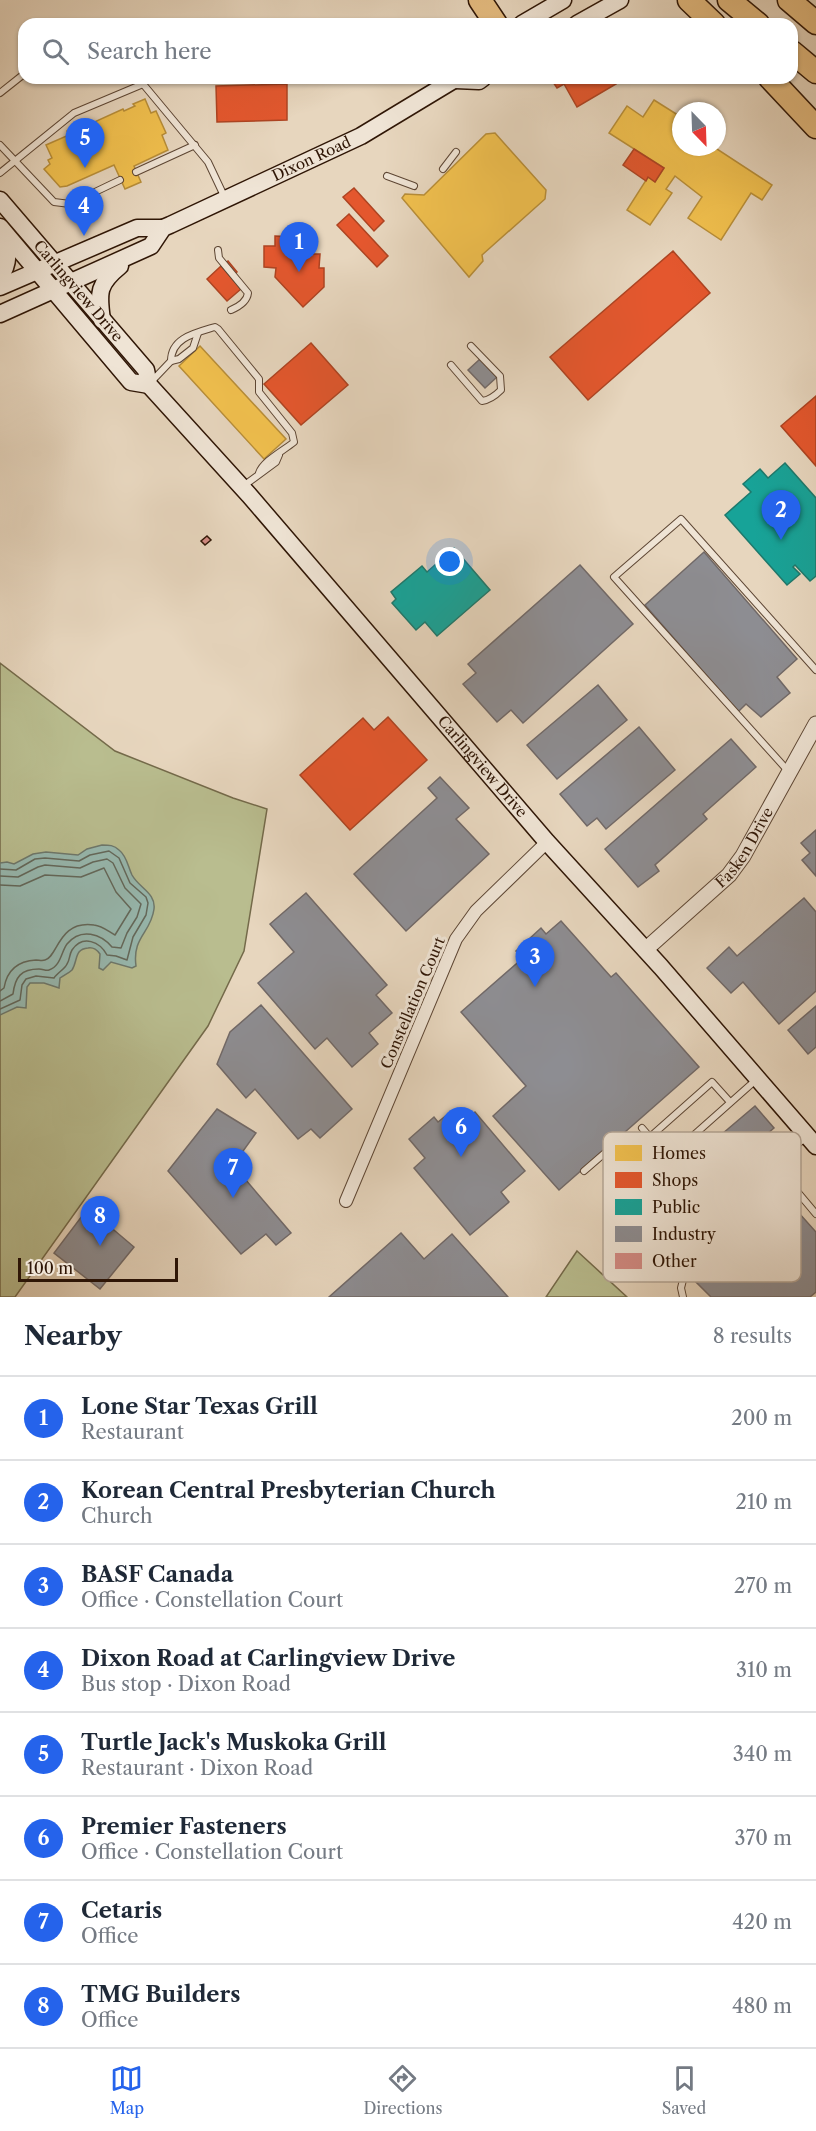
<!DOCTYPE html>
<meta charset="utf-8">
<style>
body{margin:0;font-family:"Libre Caslon Text",serif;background:#f2f2f3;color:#1f2937}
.compass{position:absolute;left:672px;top:102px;width:54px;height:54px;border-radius:50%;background:#fff;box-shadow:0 2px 4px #0004;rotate:157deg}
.scale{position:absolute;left:18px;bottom:15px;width:160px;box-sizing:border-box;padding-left:6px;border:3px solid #2f1606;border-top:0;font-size:16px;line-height:21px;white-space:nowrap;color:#2f1606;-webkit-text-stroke:4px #efe4d5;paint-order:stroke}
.you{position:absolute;left:450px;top:562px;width:21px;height:21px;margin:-15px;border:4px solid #fff;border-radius:50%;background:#1a73e8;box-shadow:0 0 0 9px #1a73e833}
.badge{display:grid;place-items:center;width:39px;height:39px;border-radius:50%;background:#2563eb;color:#fff;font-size:20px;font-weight:700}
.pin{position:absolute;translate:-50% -50px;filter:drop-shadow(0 2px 3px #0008)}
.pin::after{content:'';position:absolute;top:32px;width:21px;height:18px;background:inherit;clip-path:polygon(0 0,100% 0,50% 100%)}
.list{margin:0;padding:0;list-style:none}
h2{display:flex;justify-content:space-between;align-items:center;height:78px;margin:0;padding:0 24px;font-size:26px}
h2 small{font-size:20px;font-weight:400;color:#747a83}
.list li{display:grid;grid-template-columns:39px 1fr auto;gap:18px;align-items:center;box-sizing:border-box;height:84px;padding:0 24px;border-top:2px solid #e0e1e3}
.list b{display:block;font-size:22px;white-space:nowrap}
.list p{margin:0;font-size:20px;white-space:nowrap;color:#747a83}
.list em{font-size:20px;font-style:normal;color:#747a83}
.icon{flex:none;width:33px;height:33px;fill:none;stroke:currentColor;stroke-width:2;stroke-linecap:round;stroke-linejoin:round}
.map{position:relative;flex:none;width:816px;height:1297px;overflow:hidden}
.search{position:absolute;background:#fff;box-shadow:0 2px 4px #0004;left:18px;right:18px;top:18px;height:66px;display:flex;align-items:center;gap:15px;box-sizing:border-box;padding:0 21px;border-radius:18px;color:#747a83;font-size:22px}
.sheet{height:750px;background:#fff}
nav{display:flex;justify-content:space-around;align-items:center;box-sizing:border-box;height:84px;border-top:2px solid #e0e1e3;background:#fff;font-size:16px;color:#747a83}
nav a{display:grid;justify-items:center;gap:3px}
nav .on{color:#2563eb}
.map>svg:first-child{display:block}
.green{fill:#b9bd8f;stroke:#746a4a;stroke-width:1.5}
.water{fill:#97b9b0;stroke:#6d786c;stroke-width:1.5}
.homes{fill:#f2c14e;stroke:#b88e38;stroke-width:1.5}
.shops{fill:#e4572e;stroke:#ae4422;stroke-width:1.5}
.public{fill:#17a398;stroke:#1e796c;stroke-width:1.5}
.industry{fill:#8d8d92;stroke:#716968;stroke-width:1.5}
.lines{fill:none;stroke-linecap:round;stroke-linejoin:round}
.shore{stroke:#63685b;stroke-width:1.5}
.building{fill:#d58c86;stroke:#2f1606;stroke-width:1.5}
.service-casing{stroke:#5d4634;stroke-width:8}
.minor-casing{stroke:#5d4634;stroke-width:14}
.tertiary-casing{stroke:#5d4634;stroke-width:17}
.secondary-casing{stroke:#2f1606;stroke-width:19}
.motorway-casing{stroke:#2f1606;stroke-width:25}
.service{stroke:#efe4d5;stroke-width:6}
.minor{stroke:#efe4d5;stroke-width:12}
.tertiary{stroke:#efe4d5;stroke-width:15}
.secondary{stroke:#efe4d5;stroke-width:16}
.motorway{stroke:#e4bb7f;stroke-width:22}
.labels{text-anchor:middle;stroke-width:6;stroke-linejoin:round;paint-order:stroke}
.street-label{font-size:15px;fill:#2f1606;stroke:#efe4d5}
.key{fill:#efe4d5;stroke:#b5a697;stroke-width:1.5}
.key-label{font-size:16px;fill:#2f1606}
</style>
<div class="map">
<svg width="816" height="1297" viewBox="0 0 816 1297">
<rect width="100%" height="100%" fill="#e7d6be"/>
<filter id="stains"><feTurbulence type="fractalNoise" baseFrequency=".00333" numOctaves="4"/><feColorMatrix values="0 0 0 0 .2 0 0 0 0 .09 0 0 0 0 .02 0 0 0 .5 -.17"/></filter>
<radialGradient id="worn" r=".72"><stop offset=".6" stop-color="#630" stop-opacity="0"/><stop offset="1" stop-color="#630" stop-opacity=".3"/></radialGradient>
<!-- green -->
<g class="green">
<path d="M0 663 115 751 233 798 267 809 244 951 208 1026 15 1297H0Z"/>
<path d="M577 1251 627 1297H546Z"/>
</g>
<!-- water -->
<path class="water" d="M102 845C109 845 114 845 119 850 127 856 128 867 132 875 139 888 156 893 154 909 151 933 132 937 136 966L132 968 111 962 103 970 99 968 100 954C97 950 94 947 88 948 74 949 78 961 72 970 69 973 64 975 60 978L59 988 44 983H30L27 987 26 1008 17 1007 0 1015V863L7 862 14 864 33 854 46 852 78 855 87 849Z"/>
<!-- homes -->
<g class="homes">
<path d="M145 99 151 113 156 111 166 133 162 135 168 150 134 166 141 182 125 189 114 165 67 186 60 187 44 169 50 164 48 160 52 158 46 145 69 135 67 131 87 121 88 125 123 109 124 111 135 106 133 104Z"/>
<path d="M654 100 681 117V147H714L772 185 762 200 751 193 721 240 688 218 702 197 675 176 666 189 672 193 650 225 627 210 648 177 655 182 664 168 609 133 627 106 643 117Z"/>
<path d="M495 133 546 190 545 199 482 255 483 261 469 277 402 198 405 194 424 195 486 134Z"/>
<path d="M200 346 286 439 264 459 179 366Z"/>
</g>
<!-- shops -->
<g class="shops">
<path d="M553 78H612L616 84 577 107 564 84 557 88 551 79Z"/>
<path d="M287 84V120L217 122 216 86Z"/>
<path d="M634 149 664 168 655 182 648 177 646 181 623 165Z"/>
<path d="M354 188 384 221 374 231 343 197Z"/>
<path d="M349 214 388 256 377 267 337 225Z"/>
<path d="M275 236 296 237V247L305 248V254H320L319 268H324V287L303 307 275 277 276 268 264 267V246H275Z"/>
<path d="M673 251 710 293 588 400 550 357Z"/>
<path d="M228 261 237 272 231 277 221 266Z"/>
<path d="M221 266 241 289 227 301 207 279Z"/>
<path d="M311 343 348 385 301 425 264 384Z"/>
<path d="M816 396V466L781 426Z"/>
<path d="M388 717 427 760 350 830 300 775 363 718 374 730Z"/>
</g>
<!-- public -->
<g class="public">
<path d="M785 463 816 498V576L810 581 795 565 793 567 800 574 787 585 725 515 751 492 743 484 760 469 768 478Z"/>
<path d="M454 548 490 590 437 636 425 622 416 630 392 603 396 599 391 592 422 566 427 572Z"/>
</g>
<!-- industry -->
<g class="industry">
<path d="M480 359 497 377 485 388 468 370Z"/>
<path d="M704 552 797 659 777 677 790 693 761 717 746 704 738 712 645 605Z"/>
<path d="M580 565 633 624 523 723 511 710 497 722 463 684 476 673 468 664Z"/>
<path d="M598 685 627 720 557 779 527 745Z"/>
<path d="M639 727 675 770 606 829 597 818 587 826 560 794Z"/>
<path d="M731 739 756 767 703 814 707 819 655 865 659 871 638 887 605 849Z"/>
<path d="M440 777 469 808 456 819 489 854 406 931 354 874 437 798 428 788Z"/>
<path d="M816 830V876L802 860 810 853 801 843Z"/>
<path d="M306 893 387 985 376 995 392 1013 369 1033 378 1044 352 1067 327 1038 315 1049 258 983 294 952 270 924Z"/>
<path d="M804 898 816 912V991L779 1024 743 982 731 993 707 968 729 947 737 956Z"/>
<path d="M561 921 611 977 616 973 699 1067 559 1190 493 1116 526 1086 461 1012 523 958 516 951 541 928 546 934Z"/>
<path d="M261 1005 352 1109 320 1138 311 1129 298 1139 255 1089 246 1098 217 1064 230 1032Z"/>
<path d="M816 1006V1047L808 1054 788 1030Z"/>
<path d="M755 1106 774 1128 728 1167 709 1145Z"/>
<path d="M217 1109 256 1133 233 1165 291 1233 276 1245 266 1234 241 1254 168 1171Z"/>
<path d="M453 1110 463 1122 475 1112 525 1171 501 1192 509 1202 470 1235 414 1168 425 1158 409 1139 434 1117 438 1122Z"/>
<path d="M765 1175 816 1232V1292L810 1297H711L695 1281 721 1235 711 1222Z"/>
<path d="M88 1208 134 1247 100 1289 54 1253Z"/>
<path d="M401 1233 424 1259 452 1234 508 1297H329Z"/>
</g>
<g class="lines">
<!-- shore -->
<g class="shore">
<path d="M0 869 16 870 35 859 45 858 79 861 90 855 109 851 119 858 130 883 146 897 148 903 146 915 133 937 127 960 116 956 107 955C100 942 83 934 72 950 69 955 70 960 67 964 65 969 57 973 54 978L36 976 26 979 22 985 20 1000 0 1009"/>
<path d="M0 876 18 877 38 867 45 865 80 868 93 862 107 859 113 863 125 888 141 904 137 917 127 933 121 948 112 947C101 934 81 927 67 944 61 952 61 966 49 970 46 971 43 969 39 969 21 969 15 977 13 994L0 1001"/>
<path d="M0 885 20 886 45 875 81 877 104 868 116 892 131 909 115 935C109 932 103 926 94 925 58 920 58 957 45 960 42 961 39 960 36 960 17 961 7 970 4 988L0 991"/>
</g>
</g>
<!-- building -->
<path class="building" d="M207 536 211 540 205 545 201 541Z"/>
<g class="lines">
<!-- service casing -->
<g class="service-casing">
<g id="service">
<path d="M138 78 208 162 225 198"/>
<path d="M0 93 24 74"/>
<path d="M0 145 54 202 70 204 120 180"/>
<path d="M443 169 456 152"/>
<path d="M136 172 195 145"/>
<path d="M0 173 74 113 143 84"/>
<path d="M387 176 414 186"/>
<path d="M218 250 219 258 248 293C247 302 238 307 231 310"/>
<path d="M171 361C171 338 195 333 215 327L218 329 259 379V392L292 433 294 442C283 451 263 461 259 473"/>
<path d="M451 365 482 401C490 400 495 396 501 390L500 376 471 346"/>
<path d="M151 382 171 361 179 359 193 348 198 333"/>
<path d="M242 487 276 462 279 455"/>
<path d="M789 772 614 577 681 519 816 670"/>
<path d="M642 1128 668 1158 757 1079"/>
<path d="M686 1142 718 1180"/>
<path d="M774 1164 816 1214"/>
<path d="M584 1171 621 1139 629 1142 650 1137 712 1082 730 1102"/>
<path d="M614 1204 668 1158"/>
<path d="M683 1297 681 1288 687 1264 708 1215 764 1167 774 1164 805 1138"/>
</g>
</g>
<!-- minor casing -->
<g class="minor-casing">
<path id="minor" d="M346 1201 456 939 476 911 547 842"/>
</g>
<!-- tertiary casing -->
<g class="tertiary-casing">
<g id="tertiary">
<path id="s1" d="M645 950 729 875 743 856 816 724"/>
</g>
</g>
<!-- secondary casing -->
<g class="secondary-casing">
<g id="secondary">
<path d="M522 24 563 0"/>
<path d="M577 24 620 0"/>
<path d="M456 80 479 81 483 78"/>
<path id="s2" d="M0 200 146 370 149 385 249 495 547 842 661 967 816 1146"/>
<path d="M0 227 131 382 149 385"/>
<path d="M0 277C10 263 8 251 4 235"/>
<path d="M0 287 137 228H163"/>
<path id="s3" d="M0 314 151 246 163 228 170 225 361 136 457 78"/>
<path d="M102 320C98 292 98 284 120 266"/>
</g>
</g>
<!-- motorway casing -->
<g class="motorway-casing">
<g id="motorway">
<path d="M480 0 496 24"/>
<path d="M689 0 714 24"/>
<path d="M729 0 758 24"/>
<path d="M789 0 816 23"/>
<path d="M792 52 816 72"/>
<path d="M770 78 816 127"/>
</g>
</g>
<!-- service -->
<use href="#service" class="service"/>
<!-- minor -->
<use href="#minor" class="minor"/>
<!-- tertiary -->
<use href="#tertiary" class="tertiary"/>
<!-- secondary -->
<use href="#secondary" class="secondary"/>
<!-- motorway -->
<use href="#motorway" class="motorway"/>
</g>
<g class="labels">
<!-- street labels -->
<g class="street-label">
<text dy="5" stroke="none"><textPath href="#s3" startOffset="351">Dixon Road</textPath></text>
<text dy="5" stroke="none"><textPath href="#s2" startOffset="120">Carlingview Drive</textPath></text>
<text dy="5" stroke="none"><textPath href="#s2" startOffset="746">Carlingview Drive</textPath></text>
<text dy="5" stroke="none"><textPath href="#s1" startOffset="144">Fasken Drive</textPath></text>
<text transform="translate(413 1003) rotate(-67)" y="5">Constellation Court</text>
</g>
</g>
<!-- legend -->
<rect x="603" y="1132" width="198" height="150" rx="9" class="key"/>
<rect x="615" y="1145" width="27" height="16" fill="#f2c14e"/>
<rect x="615" y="1172" width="27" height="16" fill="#e4572e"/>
<rect x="615" y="1199" width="27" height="16" fill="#17a398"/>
<rect x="615" y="1226" width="27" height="16" fill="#8d8d92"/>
<rect x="615" y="1253" width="27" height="16" fill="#d58c86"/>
<g class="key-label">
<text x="652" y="1159">Homes</text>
<text x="652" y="1186">Shops</text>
<text x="652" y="1213">Public</text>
<text x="652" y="1240">Industry</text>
<text x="652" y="1267">Other</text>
</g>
<rect width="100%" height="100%" filter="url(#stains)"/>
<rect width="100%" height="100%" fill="url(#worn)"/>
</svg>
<svg class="compass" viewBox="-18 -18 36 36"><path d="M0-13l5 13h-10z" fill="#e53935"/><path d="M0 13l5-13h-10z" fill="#747a83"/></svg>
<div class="scale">100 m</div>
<div class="you"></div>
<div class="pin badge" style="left:299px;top:272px">1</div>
<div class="pin badge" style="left:781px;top:540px">2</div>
<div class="pin badge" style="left:535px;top:987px">3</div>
<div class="pin badge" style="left:84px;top:236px">4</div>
<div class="pin badge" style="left:85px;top:168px">5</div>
<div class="pin badge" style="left:461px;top:1157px">6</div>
<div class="pin badge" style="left:233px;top:1198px">7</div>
<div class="pin badge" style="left:100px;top:1246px">8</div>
<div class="search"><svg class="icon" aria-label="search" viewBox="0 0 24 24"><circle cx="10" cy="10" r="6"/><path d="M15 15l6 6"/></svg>Search here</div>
</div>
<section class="sheet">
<h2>Nearby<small>8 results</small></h2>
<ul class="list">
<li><span class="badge">1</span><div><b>Lone Star Texas Grill</b><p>Restaurant</p></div><em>200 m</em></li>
<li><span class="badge">2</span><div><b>Korean Central Presbyterian Church</b><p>Church</p></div><em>210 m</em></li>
<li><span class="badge">3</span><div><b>BASF Canada</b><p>Office · Constellation Court</p></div><em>270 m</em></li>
<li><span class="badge">4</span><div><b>Dixon Road at Carlingview Drive</b><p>Bus stop · Dixon Road</p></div><em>310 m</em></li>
<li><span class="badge">5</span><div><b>Turtle Jack's Muskoka Grill</b><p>Restaurant · Dixon Road</p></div><em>340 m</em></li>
<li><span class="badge">6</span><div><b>Premier Fasteners</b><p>Office · Constellation Court</p></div><em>370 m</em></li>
<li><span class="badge">7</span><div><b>Cetaris</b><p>Office</p></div><em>420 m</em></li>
<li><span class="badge">8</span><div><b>TMG Builders</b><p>Office</p></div><em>480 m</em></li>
</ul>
</section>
<nav>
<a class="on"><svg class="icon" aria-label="map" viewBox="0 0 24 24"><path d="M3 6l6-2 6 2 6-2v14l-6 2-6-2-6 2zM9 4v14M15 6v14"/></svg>Map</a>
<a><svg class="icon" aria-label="directions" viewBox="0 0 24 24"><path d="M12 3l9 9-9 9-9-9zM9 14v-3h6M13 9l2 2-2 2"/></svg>Directions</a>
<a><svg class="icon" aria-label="saved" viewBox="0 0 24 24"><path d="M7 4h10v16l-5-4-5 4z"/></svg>Saved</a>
</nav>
